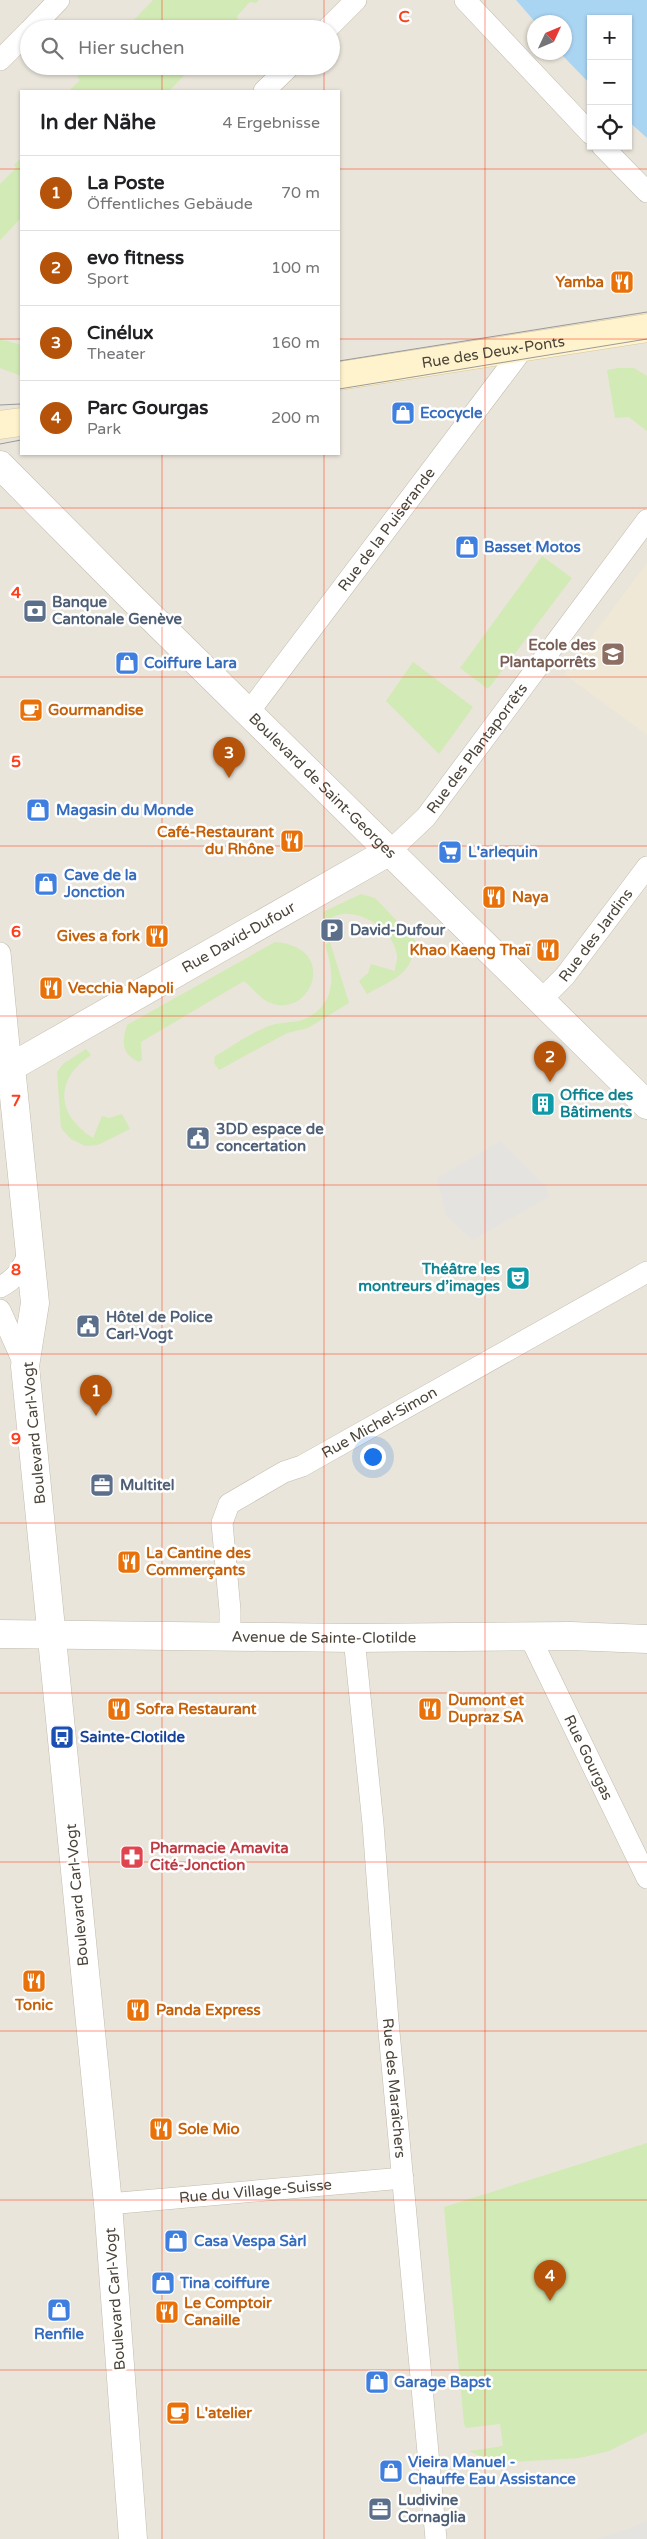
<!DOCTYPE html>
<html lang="de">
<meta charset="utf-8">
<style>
body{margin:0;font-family:"Varela Round",sans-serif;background:#f6f6f6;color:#202124}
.controls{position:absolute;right:15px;top:15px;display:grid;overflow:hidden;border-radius:0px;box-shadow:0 1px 4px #0004}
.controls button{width:45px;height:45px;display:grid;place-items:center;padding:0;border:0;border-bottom:1px solid #e0e0e0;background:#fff;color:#202124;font:25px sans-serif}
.compass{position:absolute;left:527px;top:15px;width:45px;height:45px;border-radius:50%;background:#fff;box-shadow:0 1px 4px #0004;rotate:46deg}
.you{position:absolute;left:372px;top:1456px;width:18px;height:18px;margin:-12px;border:4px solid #fff;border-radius:50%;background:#1a73e8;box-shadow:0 0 0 8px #1a73e833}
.badge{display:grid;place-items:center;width:32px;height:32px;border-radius:50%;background:#b45309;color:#fff;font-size:16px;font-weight:700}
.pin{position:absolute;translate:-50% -41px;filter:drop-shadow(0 1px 2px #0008)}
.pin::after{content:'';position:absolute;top:26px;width:18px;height:15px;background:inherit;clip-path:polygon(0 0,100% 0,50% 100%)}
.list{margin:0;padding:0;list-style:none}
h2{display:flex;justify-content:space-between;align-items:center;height:65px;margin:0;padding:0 20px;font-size:21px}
h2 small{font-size:16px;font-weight:400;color:#757577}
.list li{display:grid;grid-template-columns:32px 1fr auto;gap:15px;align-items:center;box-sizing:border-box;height:75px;padding:0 20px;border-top:1px solid #e0e0e0}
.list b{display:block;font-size:19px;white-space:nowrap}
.list p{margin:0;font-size:16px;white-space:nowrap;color:#757577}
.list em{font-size:16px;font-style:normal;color:#757577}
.icon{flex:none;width:28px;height:28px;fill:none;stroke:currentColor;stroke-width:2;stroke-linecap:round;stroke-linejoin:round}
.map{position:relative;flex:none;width:647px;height:2539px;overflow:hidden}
.search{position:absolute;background:#fff;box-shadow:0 1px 4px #0004;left:20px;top:20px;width:320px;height:55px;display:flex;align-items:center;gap:12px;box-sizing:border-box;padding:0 18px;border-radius:28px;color:#757577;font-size:19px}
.panel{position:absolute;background:#fff;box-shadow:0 1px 4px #0004;left:20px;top:90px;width:320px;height:365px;border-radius:0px}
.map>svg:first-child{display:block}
.residential{fill:#eae5da;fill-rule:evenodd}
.education{fill:#efe8d6}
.green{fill:#d2eab5}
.parking{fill:#e5e3e0}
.water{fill:#a9d4f2}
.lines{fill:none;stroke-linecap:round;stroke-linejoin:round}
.minor-casing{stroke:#c2bbae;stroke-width:22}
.tertiary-casing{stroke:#c2bbae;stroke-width:29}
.secondary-casing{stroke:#d6c79b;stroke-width:29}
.minor{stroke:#fff;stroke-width:21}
.tertiary{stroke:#fff;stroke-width:28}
.secondary{stroke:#fff3cd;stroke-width:28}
.tram{stroke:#9a9a9a;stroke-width:1}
.grid{fill:none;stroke:#fc3f1d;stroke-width:1;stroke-opacity:0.55}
.labels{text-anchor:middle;stroke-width:5;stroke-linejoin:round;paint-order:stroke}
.food-label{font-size:15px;font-weight:bold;fill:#c56008;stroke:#fff;text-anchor:start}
.street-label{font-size:15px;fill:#4b4439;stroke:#fff}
.shop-label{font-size:15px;font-weight:bold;fill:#366cbe;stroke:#fff;text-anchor:start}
.service-label{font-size:15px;font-weight:bold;fill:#4e5e75;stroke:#fff;text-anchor:start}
.education-label{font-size:15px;font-weight:bold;fill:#785e54;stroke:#fff;text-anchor:end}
.culture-label{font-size:15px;font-weight:bold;fill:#0d838f;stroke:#fff;text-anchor:start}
.transit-label{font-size:15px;font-weight:bold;fill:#164399;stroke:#fff;text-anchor:start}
.health-label{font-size:15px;font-weight:bold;fill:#be3a42;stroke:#fff;text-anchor:start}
.grid-label{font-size:16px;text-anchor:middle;font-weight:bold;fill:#fc3f1d;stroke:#fff;stroke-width:5;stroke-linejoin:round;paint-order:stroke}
</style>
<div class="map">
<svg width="647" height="2539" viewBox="0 0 647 2539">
<rect width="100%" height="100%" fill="#f6f3ec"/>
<!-- residential -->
<path class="residential" d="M0 0H516L535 22 534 52 560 53 591 85V146H628V121L647 138V2539H0ZM29 29H331V66H29ZM21 91H339V454H21Z"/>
<!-- education -->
<path class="education" d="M647 563V735L564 674Z"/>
<!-- green -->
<g class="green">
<path d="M153 0H259L256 3 250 2 237 16 238 20 230 29H125Z"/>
<path d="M88 66H193L169 91H69L80 80 77 77Z"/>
<path d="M21 158V218L0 240V184L16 168 14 165Z"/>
<path d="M0 339 21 345V376L0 368Z"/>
<path d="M618 368H634L647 376V431L629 417 615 418 607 370Z"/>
<path d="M542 556 572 578 488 689 460 668Z"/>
<path d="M413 662 473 707 439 754 386 701Z"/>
<path d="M361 894 375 898 415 940C414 974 394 979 367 994L359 981 368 973 371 964 395 971C395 966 398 959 397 955 394 934 370 915 349 914 340 913 331 918 323 922V912Z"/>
<path d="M275 942C340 947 311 1019 271 1003 261 1000 252 987 244 981L141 1042 142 1060 139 1062C121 1054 122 1042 127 1025Z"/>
<path d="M330 942 349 1003 308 1028 287 1033 219 1070 214 1063 215 1056C233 1046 253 1031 272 1025 281 1022 292 1023 302 1020 337 1007 335 974 325 945Z"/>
<path d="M86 1049 91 1055C54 1079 56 1115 93 1138L102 1116 109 1118 122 1114 130 1129 98 1145 85 1146 71 1139 61 1128 57 1072 63 1064Z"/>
<path d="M647 2143V2432L609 2451 580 2458 495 2463 469 2451 503 2446 500 2424 466 2428 464 2424 444 2207Z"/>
</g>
<!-- parking -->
<g class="parking">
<path d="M501 1141 546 1186 549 1197 472 1240 446 1216 437 1178Z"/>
<path d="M647 2520V2539H595L634 2527Z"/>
</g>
<!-- water -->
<path class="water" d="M516 0H647V138L628 121V19H591V85L560 53 564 52V22H535Z"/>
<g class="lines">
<!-- minor casing -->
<g class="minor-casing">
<g id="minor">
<path d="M465 0 591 134"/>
<path d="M31 29 59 0"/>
<path d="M327 29 356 0"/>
<path d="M0 60 29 31"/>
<path d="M264 91 290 66"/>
<path d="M602 146 647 192"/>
<path id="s1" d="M248 713 525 346"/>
<path id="s2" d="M390 851 426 817 647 520"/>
<path d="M0 953 11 1067"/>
<path id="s3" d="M541 1000 565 976 647 867"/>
<path d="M0 1287C16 1279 22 1269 29 1253"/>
<path d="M0 1310 25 1366"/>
<path id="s4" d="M230 1637V1610L222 1523 229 1504 284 1472 302 1466 647 1272"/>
<path id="s5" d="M530 1637 647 1878"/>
<path id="s6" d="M354 1638 373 1824 388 2021 436 2539"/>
<path id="s7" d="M108 2204 403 2178"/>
</g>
</g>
<!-- tertiary casing -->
<g class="tertiary-casing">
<g id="tertiary">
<path id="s8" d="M0 465 131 597 647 1105"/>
<path id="s9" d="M0 1634 354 1638 571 1636 647 1639"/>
<path id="s10" d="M133 2539 108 2204 25 1366 35 1303 11 1067 390 851"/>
</g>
</g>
<!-- secondary casing -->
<g class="secondary-casing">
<g id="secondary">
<path id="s11" d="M339 376 647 328"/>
<path d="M0 425 21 422"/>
</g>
</g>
<!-- minor -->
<use href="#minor" class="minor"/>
<!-- tertiary -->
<use href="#tertiary" class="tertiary"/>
<!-- secondary -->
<use href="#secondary" class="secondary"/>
<!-- tram -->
<g class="tram">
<path d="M339 361 647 312"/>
<path d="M339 389 647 339"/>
<path d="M0 405 21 404"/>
<path d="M0 444 21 440"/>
</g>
</g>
<!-- grid -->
<path class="grid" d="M162 0V29M324 0V29M485 0V2539M162 66V91M324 66V91M0 169H21M339 169H647M0 339H21M339 339H647M162 454V2539M324 454V2539M0 508H647M0 677H647M0 846H647M0 1016H647M0 1185H647M0 1354H647M0 1523H647M0 1693H647M0 1862H647M0 2031H647M0 2200H647M0 2370H647"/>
<!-- icons -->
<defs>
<g id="restaurant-square" transform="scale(1.25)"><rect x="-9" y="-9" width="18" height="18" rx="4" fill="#e8710a" stroke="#fff"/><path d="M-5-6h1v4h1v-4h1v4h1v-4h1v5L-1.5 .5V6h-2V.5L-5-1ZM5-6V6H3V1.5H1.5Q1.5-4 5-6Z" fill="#fff"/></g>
<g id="shop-square" transform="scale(1.25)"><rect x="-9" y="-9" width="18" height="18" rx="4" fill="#3f7fe0" stroke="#fff"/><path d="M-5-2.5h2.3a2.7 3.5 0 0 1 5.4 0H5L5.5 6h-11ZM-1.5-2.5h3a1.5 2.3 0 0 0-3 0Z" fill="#fff"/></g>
<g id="bank-square" transform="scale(1.25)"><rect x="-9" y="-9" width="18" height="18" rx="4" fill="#5c6f8a" stroke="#fff"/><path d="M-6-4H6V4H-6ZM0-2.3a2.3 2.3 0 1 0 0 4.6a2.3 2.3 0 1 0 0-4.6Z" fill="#fff"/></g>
<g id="school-square" transform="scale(1.25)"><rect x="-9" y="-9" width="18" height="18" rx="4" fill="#8d6e63" stroke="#fff"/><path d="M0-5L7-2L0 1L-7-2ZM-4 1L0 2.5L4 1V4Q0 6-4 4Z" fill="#fff"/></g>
<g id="cafe-square" transform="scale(1.25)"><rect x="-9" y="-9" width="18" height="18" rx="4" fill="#e8710a" stroke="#fff"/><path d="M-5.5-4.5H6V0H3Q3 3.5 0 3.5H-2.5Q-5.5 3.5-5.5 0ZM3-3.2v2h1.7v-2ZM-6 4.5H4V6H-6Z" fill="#fff"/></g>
<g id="supermarket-square" transform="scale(1.25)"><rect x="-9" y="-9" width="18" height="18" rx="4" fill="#3f7fe0" stroke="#fff"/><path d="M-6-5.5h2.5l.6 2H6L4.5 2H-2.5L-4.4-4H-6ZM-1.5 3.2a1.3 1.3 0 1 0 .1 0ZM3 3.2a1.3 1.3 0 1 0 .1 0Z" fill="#fff"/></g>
<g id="parking-square" transform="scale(1.25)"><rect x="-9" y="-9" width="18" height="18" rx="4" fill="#5c6f8a" stroke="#fff"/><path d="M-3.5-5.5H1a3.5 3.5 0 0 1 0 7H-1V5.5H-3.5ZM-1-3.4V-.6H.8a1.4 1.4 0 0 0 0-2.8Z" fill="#fff"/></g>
<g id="building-square" transform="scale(1.25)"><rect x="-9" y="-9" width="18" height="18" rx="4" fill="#0f9aa8" stroke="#fff"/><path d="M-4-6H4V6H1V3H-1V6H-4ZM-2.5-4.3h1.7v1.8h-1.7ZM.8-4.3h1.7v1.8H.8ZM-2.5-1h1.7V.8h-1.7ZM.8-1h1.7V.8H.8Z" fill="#fff"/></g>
<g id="civic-square" transform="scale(1.25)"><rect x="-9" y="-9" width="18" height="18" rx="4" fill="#5c6f8a" stroke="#fff"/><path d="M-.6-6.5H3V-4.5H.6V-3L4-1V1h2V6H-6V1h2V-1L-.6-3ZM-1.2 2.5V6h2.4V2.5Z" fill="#fff"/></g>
<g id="theatre-square" transform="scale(1.25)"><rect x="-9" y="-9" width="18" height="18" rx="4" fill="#0f9aa8" stroke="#fff"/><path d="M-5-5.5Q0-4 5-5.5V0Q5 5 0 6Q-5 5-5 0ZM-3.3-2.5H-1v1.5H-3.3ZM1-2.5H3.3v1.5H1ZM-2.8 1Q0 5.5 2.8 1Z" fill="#fff"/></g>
<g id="office-square" transform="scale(1.25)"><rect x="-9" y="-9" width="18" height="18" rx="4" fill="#5c6f8a" stroke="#fff"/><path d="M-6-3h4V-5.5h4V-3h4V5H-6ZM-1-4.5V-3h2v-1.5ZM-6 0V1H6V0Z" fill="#fff"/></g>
<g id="bus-square" transform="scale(1.25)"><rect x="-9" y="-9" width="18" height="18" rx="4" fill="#1a4fb4" stroke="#fff"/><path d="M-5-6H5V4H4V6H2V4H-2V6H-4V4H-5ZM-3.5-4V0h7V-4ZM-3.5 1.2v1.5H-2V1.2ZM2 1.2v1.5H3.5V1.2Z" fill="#fff"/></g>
<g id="pharmacy-square" transform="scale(1.25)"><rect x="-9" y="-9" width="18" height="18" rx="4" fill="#e0444e" stroke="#fff"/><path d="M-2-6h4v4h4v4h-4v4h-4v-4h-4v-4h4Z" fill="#fff"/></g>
</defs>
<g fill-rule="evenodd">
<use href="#restaurant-square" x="622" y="282"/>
<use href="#shop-square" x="403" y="413"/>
<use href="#shop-square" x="467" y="547"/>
<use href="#bank-square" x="35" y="611"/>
<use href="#school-square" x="613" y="654"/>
<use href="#shop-square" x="127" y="663"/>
<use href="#cafe-square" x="31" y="710"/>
<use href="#shop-square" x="38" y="810"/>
<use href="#restaurant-square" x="292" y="841"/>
<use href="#supermarket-square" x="450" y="852"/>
<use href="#shop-square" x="46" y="884"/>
<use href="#restaurant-square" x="494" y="897"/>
<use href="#parking-square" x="332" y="930"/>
<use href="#restaurant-square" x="157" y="936"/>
<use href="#restaurant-square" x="548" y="950"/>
<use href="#restaurant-square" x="51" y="988"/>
<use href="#building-square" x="543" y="1104"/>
<use href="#civic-square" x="198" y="1138"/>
<use href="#theatre-square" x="518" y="1278"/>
<use href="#civic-square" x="88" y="1326"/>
<use href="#office-square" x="102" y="1485"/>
<use href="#restaurant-square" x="129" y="1562"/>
<use href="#restaurant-square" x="119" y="1709"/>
<use href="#restaurant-square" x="430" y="1709"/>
<use href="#bus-square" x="62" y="1737"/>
<use href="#pharmacy-square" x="132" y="1857"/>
<use href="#restaurant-square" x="34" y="1981"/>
<use href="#restaurant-square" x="138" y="2010"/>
<use href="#restaurant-square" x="161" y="2129"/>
<use href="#shop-square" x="176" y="2241"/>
<use href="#shop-square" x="163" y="2283"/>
<use href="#shop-square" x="59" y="2310"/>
<use href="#restaurant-square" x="167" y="2312"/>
<use href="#shop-square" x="377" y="2382"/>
<use href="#cafe-square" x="178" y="2413"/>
<use href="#shop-square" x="391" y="2471"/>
<use href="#office-square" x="380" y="2509"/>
</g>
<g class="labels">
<!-- food labels -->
<g class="food-label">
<text x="604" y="287" text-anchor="end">Yamba</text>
<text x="48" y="715">Gourmandise</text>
<text x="274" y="837" text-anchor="end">Café-Restaurant<tspan x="274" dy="17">du Rhône</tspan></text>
<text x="512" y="902">Naya</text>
<text x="140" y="941" text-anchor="end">Gives a fork</text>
<text x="530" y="955" text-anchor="end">Khao Kaeng Thaï</text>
<text x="68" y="993">Vecchia Napoli</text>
<text x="146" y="1558">La Cantine des<tspan x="146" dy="17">Commerçants</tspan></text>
<text x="448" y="1705">Dumont et<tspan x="448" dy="17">Dupraz SA</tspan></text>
<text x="136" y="1714">Sofra Restaurant</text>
<text x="34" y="2010" text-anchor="middle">Tonic</text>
<text x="156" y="2015">Panda Express</text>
<text x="178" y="2134">Sole Mio</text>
<text x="184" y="2308">Le Comptoir<tspan x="184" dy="17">Canaille</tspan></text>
<text x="196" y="2418">L'atelier</text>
</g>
<!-- street labels -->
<g class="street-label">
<text dy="5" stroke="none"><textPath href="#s11" startOffset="156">Rue des Deux-Ponts</textPath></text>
<text dy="5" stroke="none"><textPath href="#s1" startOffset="230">Rue de la Puiserande</textPath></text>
<text dy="5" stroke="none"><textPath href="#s2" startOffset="135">Rue des Plantaporrêts</textPath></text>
<text dy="5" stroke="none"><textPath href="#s8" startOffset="455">Boulevard de Saint-Georges</textPath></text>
<text dy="5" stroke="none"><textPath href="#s3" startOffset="85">Rue des Jardins</textPath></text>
<text dy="5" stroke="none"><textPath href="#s10" startOffset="1741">Rue David-Dufour</textPath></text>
<text dy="5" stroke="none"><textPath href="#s4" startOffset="306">Rue Michel-Simon</textPath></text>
<text transform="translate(34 1433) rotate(-95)" y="5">Boulevard Carl-Vogt</text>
<text dy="5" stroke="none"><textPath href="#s9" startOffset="324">Avenue de Sainte-Clotilde</textPath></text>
<text dy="5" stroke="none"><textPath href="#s5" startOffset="134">Rue Gourgas</textPath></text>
<text transform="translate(77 1895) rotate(-95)" y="5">Boulevard Carl-Vogt</text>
<text dy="5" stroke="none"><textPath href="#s6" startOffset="452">Rue des Maraîchers</textPath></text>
<text dy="5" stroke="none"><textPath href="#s7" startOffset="148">Rue du Village-Suisse</textPath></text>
<text transform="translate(115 2299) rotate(-94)" y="5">Boulevard Carl-Vogt</text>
</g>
<!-- shop labels -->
<g class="shop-label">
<text x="420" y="418">Ecocycle</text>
<text x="484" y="552">Basset Motos</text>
<text x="144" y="668">Coiffure Lara</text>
<text x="56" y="815">Magasin du Monde</text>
<text x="468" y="857">L'arlequin</text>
<text x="64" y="880">Cave de la<tspan x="64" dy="17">Jonction</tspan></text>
<text x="194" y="2246">Casa Vespa Sàrl</text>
<text x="180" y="2288">Tina coiffure</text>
<text x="59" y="2339" text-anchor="middle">Renfile</text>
<text x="394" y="2387">Garage Bapst</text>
<text x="408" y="2467">Vieira Manuel -<tspan x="408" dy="17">Chauffe Eau Assistance</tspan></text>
</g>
<!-- service labels -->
<g class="service-label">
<text x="52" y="607">Banque<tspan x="52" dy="17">Cantonale Genève</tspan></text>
<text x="350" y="935">David-Dufour</text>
<text x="216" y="1134">3DD espace de<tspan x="216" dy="17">concertation</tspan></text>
<text x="106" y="1322">Hôtel de Police<tspan x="106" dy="17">Carl-Vogt</tspan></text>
<text x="120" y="1490">Multitel</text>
<text x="398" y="2505">Ludivine<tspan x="398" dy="17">Cornaglia</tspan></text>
</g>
<!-- education labels -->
<g class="education-label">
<text x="596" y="650">Ecole des<tspan x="596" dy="17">Plantaporrêts</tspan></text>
</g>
<!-- culture labels -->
<g class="culture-label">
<text x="560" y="1100">Office des<tspan x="560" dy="17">Bâtiments</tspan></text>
<text x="500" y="1274" text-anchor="end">Théâtre les<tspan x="500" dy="17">montreurs d’images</tspan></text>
</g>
<!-- transit labels -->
<g class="transit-label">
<text x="80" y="1742">Sainte-Clotilde</text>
</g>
<!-- health labels -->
<g class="health-label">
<text x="150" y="1853">Pharmacie Amavita<tspan x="150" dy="17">Cité-Jonction</tspan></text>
</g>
</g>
<g class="grid-label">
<text x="404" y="22">C</text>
<text x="16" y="598">4</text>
<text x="16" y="767">5</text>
<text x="16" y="937">6</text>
<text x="16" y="1106">7</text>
<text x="16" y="1275">8</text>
<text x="16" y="1444">9</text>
</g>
</svg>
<div class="controls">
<button>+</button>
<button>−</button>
<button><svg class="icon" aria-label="locate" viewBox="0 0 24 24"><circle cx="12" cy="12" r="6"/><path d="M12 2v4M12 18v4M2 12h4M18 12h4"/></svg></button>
</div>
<svg class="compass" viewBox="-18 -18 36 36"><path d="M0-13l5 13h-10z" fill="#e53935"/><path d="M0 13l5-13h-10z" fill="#757577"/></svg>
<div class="you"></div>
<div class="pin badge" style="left:96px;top:1416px">1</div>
<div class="pin badge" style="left:550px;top:1082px">2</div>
<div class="pin badge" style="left:229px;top:778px">3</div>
<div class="pin badge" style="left:550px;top:2301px">4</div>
<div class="search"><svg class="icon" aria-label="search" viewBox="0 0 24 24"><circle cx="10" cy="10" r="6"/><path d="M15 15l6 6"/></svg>Hier suchen</div>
<section class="panel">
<h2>In der Nähe<small>4 Ergebnisse</small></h2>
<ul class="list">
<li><span class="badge">1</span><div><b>La Poste</b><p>Öffentliches Gebäude</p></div><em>70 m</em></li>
<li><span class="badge">2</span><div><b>evo fitness</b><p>Sport</p></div><em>100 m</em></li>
<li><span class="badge">3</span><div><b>Cinélux</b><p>Theater</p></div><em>160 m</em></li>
<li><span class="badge">4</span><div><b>Parc Gourgas</b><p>Park</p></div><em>200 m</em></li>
</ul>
</section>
</div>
